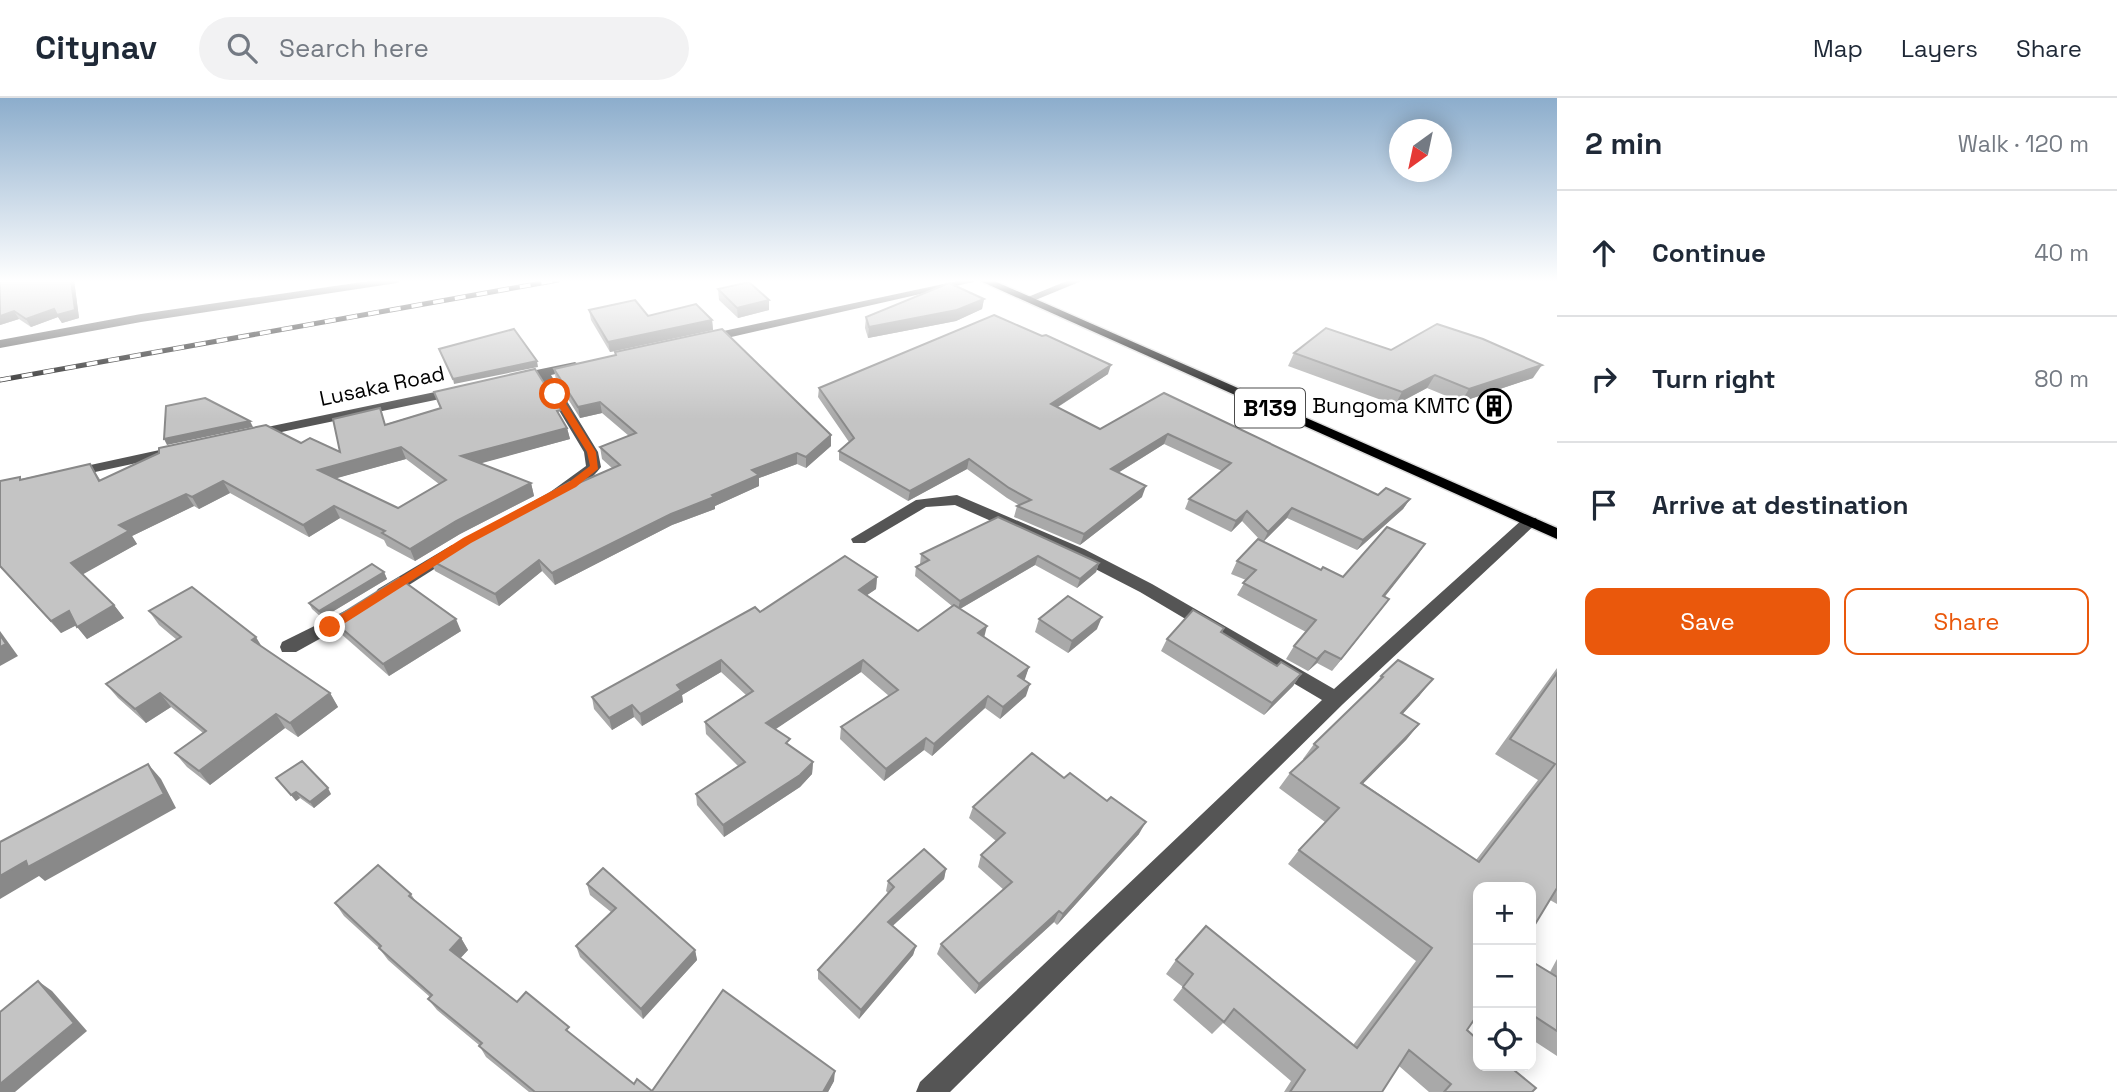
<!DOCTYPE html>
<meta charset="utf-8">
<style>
body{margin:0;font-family:"Space Grotesk",sans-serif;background:#f2f2f3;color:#1f2937}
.controls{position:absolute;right:21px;bottom:21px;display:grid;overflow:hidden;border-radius:14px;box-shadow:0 4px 18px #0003}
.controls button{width:63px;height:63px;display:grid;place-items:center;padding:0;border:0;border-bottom:2px solid #e0e1e3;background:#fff;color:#1f2937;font:35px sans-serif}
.compass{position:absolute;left:1389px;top:21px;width:63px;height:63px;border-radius:50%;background:#fff;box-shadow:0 4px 18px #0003;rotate:213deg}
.stop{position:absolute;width:21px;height:21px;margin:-16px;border:5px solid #ea580c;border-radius:50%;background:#fff}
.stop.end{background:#ea580c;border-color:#fff;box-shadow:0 2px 7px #0008}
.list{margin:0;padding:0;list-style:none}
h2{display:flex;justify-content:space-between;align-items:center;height:91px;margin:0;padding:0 28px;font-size:30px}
h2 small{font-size:23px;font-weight:400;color:#747a83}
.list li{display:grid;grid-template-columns:46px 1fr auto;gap:21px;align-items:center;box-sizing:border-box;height:126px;padding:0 28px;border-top:2px solid #e0e1e3}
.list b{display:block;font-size:26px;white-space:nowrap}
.list em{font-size:23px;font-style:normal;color:#747a83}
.actions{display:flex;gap:14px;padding:21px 28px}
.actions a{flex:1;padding:16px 0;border:2px solid #ea580c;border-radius:14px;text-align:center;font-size:24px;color:#ea580c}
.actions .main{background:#ea580c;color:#fff}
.icon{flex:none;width:38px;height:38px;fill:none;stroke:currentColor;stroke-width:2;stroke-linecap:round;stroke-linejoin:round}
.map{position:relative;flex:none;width:1557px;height:994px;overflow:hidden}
header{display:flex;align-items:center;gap:42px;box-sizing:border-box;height:98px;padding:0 35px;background:#fff;border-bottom:2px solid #e0e1e3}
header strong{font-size:33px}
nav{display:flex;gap:38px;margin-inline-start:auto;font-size:24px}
.search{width:490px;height:63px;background:#f2f2f3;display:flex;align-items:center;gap:18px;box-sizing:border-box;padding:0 24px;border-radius:38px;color:#747a83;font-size:26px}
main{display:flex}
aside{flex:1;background:#fff}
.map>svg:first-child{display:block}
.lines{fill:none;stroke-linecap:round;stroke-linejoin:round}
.major-casing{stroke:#dbdbdb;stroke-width:3}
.minor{fill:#555;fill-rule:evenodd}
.major{fill:#000;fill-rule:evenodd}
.rail-casing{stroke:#000;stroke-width:5}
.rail{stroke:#fff;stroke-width:3.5;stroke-dasharray:11;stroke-linecap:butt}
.wall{fill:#a9a9a9;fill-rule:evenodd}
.shaded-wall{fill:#898989}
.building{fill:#c4c4c4;stroke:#898989;stroke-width:2;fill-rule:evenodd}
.route{fill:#ea580c}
.labels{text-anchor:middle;stroke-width:5;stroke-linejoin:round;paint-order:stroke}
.far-street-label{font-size:21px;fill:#000;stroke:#fff}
.far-poi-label{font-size:21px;fill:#000;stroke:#fff;text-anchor:end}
.shield{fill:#fff;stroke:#4c4c4c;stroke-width:2}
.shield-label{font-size:23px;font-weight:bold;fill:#000}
</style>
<header>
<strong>Citynav</strong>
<div class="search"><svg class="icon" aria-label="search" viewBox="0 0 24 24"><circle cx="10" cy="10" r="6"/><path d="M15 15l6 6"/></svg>Search here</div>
<nav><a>Map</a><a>Layers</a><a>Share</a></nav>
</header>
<main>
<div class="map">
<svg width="1557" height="994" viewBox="0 0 1557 994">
<rect width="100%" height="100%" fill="#fff"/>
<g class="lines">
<!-- major casing -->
<g class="major-casing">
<path id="major" d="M978 182H992L1557 430V441Z"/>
</g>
<!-- minor -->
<g class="minor">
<path d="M376 182H402L397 185 141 224 0 250V242L141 216Z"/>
<path d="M962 182H982L705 245 699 241 705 237Z"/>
<path d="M1069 182H1084L1033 203 1023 201Z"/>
<path d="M575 264 581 268 579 271 551 277 598 354 601 369C591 382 567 405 549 400L546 397 586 368 584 354 539 279 517 284 511 280 517 276Z"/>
<path d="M459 289 466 293 464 296 253 340 246 336 253 332Z"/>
<path d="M178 348 183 349 185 352 183 355 72 379 65 375 72 371Z"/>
<path d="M957 397 1084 451 1152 486 1334 591 1524 420H1536L1538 424 1343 606 950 994H916L920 984 1322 602 1140 494 1072 459 955 407 926 409 865 445H853L851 441 916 402Z"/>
<path d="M452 447 458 448 460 452 458 456 390 499H378L375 495 378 491Z"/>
<path d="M355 508 361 510 364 514 361 518 296 554H282L280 549 282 544Z"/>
</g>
<!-- major -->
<use href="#major" class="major"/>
<!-- rail casing -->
<g class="rail-casing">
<path id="rail" d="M0 282 558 182"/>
</g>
<!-- rail -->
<use href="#rail" class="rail"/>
</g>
<!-- wall -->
<g class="wall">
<path d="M0 182H74L79 220 62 225 58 219 31 229 19 221 0 227Z"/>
<path d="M718 191 769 202V212L738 220 719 202Z"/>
<path d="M984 201 982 211 956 223 868 240 865 230 866 219Z"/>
<path d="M589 212 648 218 712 222 713 232 610 254 591 222Z"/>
<path d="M1391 252 1533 280 1461 304 1427 290 1395 307 1288 268 1294 255Z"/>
<path d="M615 254 831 337V348L806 370 797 366 759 380V388L715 408V411L672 427 555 487 542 473 499 508 435 473 430 462 574 387 612 370 602 361 600 349 629 338 602 315 580 320 556 282 554 271 615 257Z"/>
<path d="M1108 276 1058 309 1100 331 1164 295 1378 397 1410 401 1403 411 1357 452 1287 420 1263 444 1321 472 1343 479 1425 446 1384 499 1389 501 1380 513 1332 573 1317 565 1308 573 1286 561 1294 548 1306 534 1237 497 1246 482 1231 476 1237 463 1261 443 1242 423 1231 434 1185 411 1189 401 1222 373 1164 346 1118 375 1142 399 1080 447 1014 419 1017 408 1019 407 1007 400 967 371 908 403 839 362V353L849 344 818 299 819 290Z"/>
<path d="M434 294 562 321 567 330 570 341 480 365 531 385 534 398 460 436 415 463 387 448 384 442 340 420 309 439 230 395 199 411 194 408 132 438 137 446 82 476 114 507 124 520 87 541 76 527 61 535 0 469V383L20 379 21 381 90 366 101 383 301 345 340 354 386 326 440 310ZM406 361 439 386 398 410 336 380Z"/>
<path d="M998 419 1099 465 1096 474 1077 490 1035 467 960 511 984 539 1029 569 1024 582 1026 598 1000 621 985 610 932 658 924 652 884 683 840 641 841 629 889 598 861 574 775 631 789 647 813 664 812 676 800 689 724 739 697 707 696 696 738 668 706 636 705 624 746 597 721 574 682 597 683 604 642 628 634 619 612 632 594 611 592 599 760 514 877 479 876 491 867 497 918 533 952 508 915 478 916 469 921 466H920L921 456Z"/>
<path d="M384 474 387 481 322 520 312 511 309 505Z"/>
<path d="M149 513 261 548 330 595 338 609 298 639 285 630 210 687 187 669 175 655 203 635 171 609 146 625 118 600 106 586 177 542 159 527Z"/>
<path d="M1039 521 1097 531 1068 555 1035 534Z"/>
<path d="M332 522 461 533 389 578 339 534Z"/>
<path d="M1224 530 1222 535 1277 568 1301 576 1293 588 1264 617 1161 553 1167 541Z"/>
<path d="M1557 570V806L1550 802 1467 932 1532 994H1429L1399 968 1382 994H1284L1291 983 1223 925 1212 936 1173 902 1183 889 1166 876 1176 862 1353 947 1416 863 1288 766 1299 752 1325 724 1279 690 1290 675 1304 662 1303 661 1314 646 1373 589 1381 578 1420 597 1402 616 1419 626 1406 642 1363 685 1476 762 1538 682 1495 656Z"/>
<path d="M276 680 331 696 314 710 300 700 296 703Z"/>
<path d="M973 709 1139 736 1057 827 1054 824 975 896 937 856 941 846 1004 792 978 769 981 757 996 743 969 720Z"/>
<path d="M946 771 944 781 892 828 916 848 913 857 859 921 818 881V872L888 795 886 793 888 783Z"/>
<path d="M587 786 695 852 697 862 643 921 580 859 576 848 611 814 590 797Z"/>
<path d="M411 796 416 804 461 840 468 852 460 860 517 904 572 937 634 986 652 993 834 983 828 994H529L486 959 479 947 437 912 428 901 430 899 388 862 379 850 344 818 335 805Z"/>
<path d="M1557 861V958L1531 941V863L1550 874Z"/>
</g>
<!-- shaded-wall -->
<g class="shaded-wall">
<path d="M71 182H74L79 220 62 225 58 219 31 229 26 221Z"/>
<path d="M984 201 982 211 956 223 868 240 869 229Z"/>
<path d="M769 202V212L738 220 737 210Z"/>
<path d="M14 213 19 221 0 227V218Z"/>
<path d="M712 222 713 232 610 254 608 244Z"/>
<path d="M537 263 538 269 454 286 453 281Z"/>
<path d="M1111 267 1108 276 1048 315 1051 306Z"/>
<path d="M1542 267 1533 280 1461 304 1469 291Z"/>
<path d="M1435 277 1427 290 1395 307 1402 294Z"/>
<path d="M600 304 602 315 580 320 578 309Z"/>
<path d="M250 323 253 329 167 347 164 341Z"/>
<path d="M567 330 570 341 464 370 461 358Z"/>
<path d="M1168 336 1164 346 1108 381 1111 371Z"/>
<path d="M831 337V348L806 370V359Z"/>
<path d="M401 349 406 361 323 384 318 372Z"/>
<path d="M797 355V366L759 380V388L715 408V411L672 427 555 487 552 475 671 416 752 372Z"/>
<path d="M969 361 967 371 908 403 910 393Z"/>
<path d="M223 383 230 395 199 411 192 399Z"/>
<path d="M531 385 534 398 460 436 415 463 410 451 456 423Z"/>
<path d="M1146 388 1142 399 1080 447 1084 436Z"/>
<path d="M186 396 194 408 132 438 137 446 80 478 71 465 119 427Z"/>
<path d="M1410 401 1403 411 1357 452 1363 442Z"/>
<path d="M334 408 340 420 309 439 303 427Z"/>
<path d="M1292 410 1287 420 1263 444 1268 434Z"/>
<path d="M1247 413 1242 423 1231 434 1236 423Z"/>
<path d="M1425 446 1417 458 1375 511 1383 498Z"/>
<path d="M1038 458 1035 467 958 512 960 503Z"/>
<path d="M539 462 542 473 499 508 495 496Z"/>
<path d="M1099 465 1096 474 1077 490 1080 481Z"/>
<path d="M384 474 387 481 322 520 319 513Z"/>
<path d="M877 479 876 491 857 504 859 492Z"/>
<path d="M1389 501 1380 513 1332 573 1341 561Z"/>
<path d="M114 507 124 520 87 541 77 529Z"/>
<path d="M69 513 79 526 61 535 51 523Z"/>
<path d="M1102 519 1097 531 1068 555 1072 543Z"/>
<path d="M456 521 461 533 389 578 383 566Z"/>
<path d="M987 528 984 540 978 535Z"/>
<path d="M0 533 18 558 0 568Z"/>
<path d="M256 539 265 554 252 542Z"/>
<path d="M1325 553 1317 565 1308 573 1317 561Z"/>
<path d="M721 562V574L682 597 683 604 642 628 640 616 677 587Z"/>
<path d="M863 562 861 574 767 637 766 625Z"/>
<path d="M1029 569 1025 581 1015 590 1018 578Z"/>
<path d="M1301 576 1293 588 1264 617 1272 605Z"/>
<path d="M1433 581 1420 597 1389 631 1401 615Z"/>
<path d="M1030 586 1026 598 1000 621 1003 609Z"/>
<path d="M160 595 171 609 146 625 135 611Z"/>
<path d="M330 595 338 609 298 639 290 625Z"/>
<path d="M988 598 985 610 932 658 934 646Z"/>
<path d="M632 607 634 619 612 632 609 620Z"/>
<path d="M276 616 285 630 210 687 199 673Z"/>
<path d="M1419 626 1406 642 1349 700 1361 685Z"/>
<path d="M926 640 924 652 884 683 886 671Z"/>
<path d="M813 664 812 676 800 689 724 739 723 727Z"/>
<path d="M148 666 161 681 176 710 45 783 39 778 0 801V778Z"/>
<path d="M328 690 331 696 314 710 310 704Z"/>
<path d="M296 694 300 700 296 703 291 697Z"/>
<path d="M1146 724 1139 736 1057 827 1063 816Z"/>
<path d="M946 771 944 781 886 834 888 824Z"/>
<path d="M1059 813 1054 824 975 896 979 886Z"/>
<path d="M461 840 468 852 457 864 450 852Z"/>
<path d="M916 848 913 857 859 921 861 912Z"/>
<path d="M695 852 697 862 643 921 641 911Z"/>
<path d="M38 883 52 893 87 933 15 994H0V986Z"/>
<path d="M835 973 834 983 828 994H823Z"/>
</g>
<!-- building -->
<g class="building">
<path d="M0 182H71L75 212 57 217 54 211 26 221 14 213 0 218Z"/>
<path d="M749 184 769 202 737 210 718 191Z"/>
<path d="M949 185 984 201 957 212 869 229 866 219Z"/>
<path d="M635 202 648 218 696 206 712 222 608 244 589 212Z"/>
<path d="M994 217 1042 238 1046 237 1111 267 1051 306 1100 331 1164 295 1378 397 1386 390 1410 401 1363 442 1292 410 1268 434 1247 413 1236 423 1189 401 1231 365 1168 336 1111 371 1146 388 1084 436 1017 408 1031 402 1009 390 969 361 910 393 839 353 854 340 819 290Z"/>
<path d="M1437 226 1483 241 1542 267 1469 291 1435 277 1402 294 1294 255 1326 230 1391 252Z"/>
<path d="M514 231 537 263 453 281 439 251Z"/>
<path d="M722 231 831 337 806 359 797 355 752 372 759 377 712 397 714 399 671 416 552 475 539 462 495 496 430 462 557 391 570 384 574 387 620 367 600 349 636 335 600 304 578 309 554 271 616 257 615 254Z"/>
<path d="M535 271 561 312 557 313 567 330 461 358 531 385 456 423 410 451 382 435 385 433 334 408 303 427 223 383 192 399 186 396 119 427 129 433 71 465 114 507 77 529 69 513 51 523 0 468V383L20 379V382L90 366 99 383 159 355V350L266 327 301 345 310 340 340 354 333 321 380 310 385 327 441 310 434 294ZM401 349 446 382 398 410 318 372Z"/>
<path d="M205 300 250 323 164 341 166 308Z"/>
<path d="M998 419 1099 465 1080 481 1038 458 960 503 916 469 929 462 921 456Z"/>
<path d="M1387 429 1425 446 1383 498 1389 501 1341 561 1325 553 1317 561 1294 548 1316 522 1243 485 1256 472 1237 463 1258 441 1321 472 1323 469 1343 479Z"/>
<path d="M845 458 877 479 859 492 918 533 954 507 987 528 978 535 1029 569 1018 578 1030 586 1003 609 988 598 934 646 926 640 886 671 841 629 898 592 863 562 766 625 790 641 786 645 813 664 800 677 723 727 696 696 745 664 705 624 753 593 721 562 677 587 681 592 640 616 632 607 609 620 592 599 755 509 760 514Z"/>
<path d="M372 466 384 474 319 513 309 505Z"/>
<path d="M399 480 456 521 383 566 332 522Z"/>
<path d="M192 489 256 539 252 542 330 595 290 625 276 616 199 673 175 655 206 633 160 595 135 611 106 586 181 539 149 513Z"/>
<path d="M1068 498 1102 519 1072 543 1039 521Z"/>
<path d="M1193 512 1224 530 1221 534 1277 568 1281 564 1301 576 1272 605 1167 541Z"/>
<path d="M0 537 6 546 0 549Z"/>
<path d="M1398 562 1433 581 1401 615 1419 626 1361 685 1479 764 1555 666 1510 641 1557 575V790L1531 833V789H1478V916L1467 932 1478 942V968H1509L1536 990 1532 994H1444L1451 986 1409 952 1382 994H1290L1305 972 1234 911 1224 924 1183 889 1193 876 1176 862 1206 828 1357 950 1432 850 1299 752 1339 710 1290 675 1318 649 1314 646 1383 579 1381 578Z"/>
<path d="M1032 655 1064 680 1070 675 1107 703 1111 699 1146 724 1063 816 1059 813 979 886 941 846 1012 784 981 757 1005 735 973 709Z"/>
<path d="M302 663 328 690 310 704 296 694 291 697 276 680Z"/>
<path d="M148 666 164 696 28 769 26 763 0 778V744Z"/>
<path d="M924 751 946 771 888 824 916 848 861 912 818 872 894 789 888 783Z"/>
<path d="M378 767 411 796 409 798 461 840 450 852 517 904 526 894 569 929 566 932 634 986 637 981 652 993 723 892 835 973 823 994H535L479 948 482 945 428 901 432 897 379 850 381 848 335 805Z"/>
<path d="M603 770 695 852 641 911 576 848 616 810 587 786Z"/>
<path d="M1531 863 1557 879V933L1531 916Z"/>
<path d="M38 883 74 925 0 986V914Z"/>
</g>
<!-- sky -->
<linearGradient id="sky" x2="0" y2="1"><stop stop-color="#8cadcc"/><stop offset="0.57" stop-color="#fff"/><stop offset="1" stop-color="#fff" stop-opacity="0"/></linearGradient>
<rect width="1557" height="321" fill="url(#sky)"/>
<!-- route -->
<path class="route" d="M555 294 560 296 596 354 598 371 576 389 471 445 334 532H326V526L463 440 569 384 590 368 587 354 551 296Z"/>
<!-- icons -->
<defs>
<g id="building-ring" transform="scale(1.75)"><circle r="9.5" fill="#fff" stroke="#000" stroke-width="1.5"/><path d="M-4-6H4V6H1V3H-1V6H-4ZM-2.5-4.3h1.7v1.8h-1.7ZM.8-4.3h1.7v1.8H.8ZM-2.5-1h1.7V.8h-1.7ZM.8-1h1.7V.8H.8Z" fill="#000"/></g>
</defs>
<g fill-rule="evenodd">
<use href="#building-ring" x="1494" y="308"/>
</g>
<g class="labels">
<!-- far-street labels -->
<g class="far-street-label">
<text transform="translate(382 288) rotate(-12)" y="7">Lusaka Road</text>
</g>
<!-- far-poi labels -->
<g class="far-poi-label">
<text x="1470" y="315">Bungoma KMTC</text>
</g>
<!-- shield labels -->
<rect class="shield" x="1235" y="290.5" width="70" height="39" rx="5"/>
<g class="shield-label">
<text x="1270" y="318">B139</text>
</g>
</g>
</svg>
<div class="controls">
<button>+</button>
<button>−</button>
<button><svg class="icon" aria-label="locate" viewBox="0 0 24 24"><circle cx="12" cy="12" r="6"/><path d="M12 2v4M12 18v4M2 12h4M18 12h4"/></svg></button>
</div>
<svg class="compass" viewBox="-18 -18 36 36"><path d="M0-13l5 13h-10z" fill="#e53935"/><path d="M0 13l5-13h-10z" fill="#747a83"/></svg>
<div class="stop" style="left:555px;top:296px"></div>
<div class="stop end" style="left:330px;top:529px"></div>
</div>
<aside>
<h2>2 min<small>Walk · 120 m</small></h2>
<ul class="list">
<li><svg class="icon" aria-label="ahead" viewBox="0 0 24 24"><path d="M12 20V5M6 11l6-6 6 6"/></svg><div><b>Continue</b></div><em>40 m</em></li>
<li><svg class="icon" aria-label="right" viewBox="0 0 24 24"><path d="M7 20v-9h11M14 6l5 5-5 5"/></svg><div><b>Turn right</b></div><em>80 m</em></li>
<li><svg class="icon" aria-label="arrive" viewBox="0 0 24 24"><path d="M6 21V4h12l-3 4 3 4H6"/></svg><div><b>Arrive at destination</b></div></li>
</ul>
<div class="actions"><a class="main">Save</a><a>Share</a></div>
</aside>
</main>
